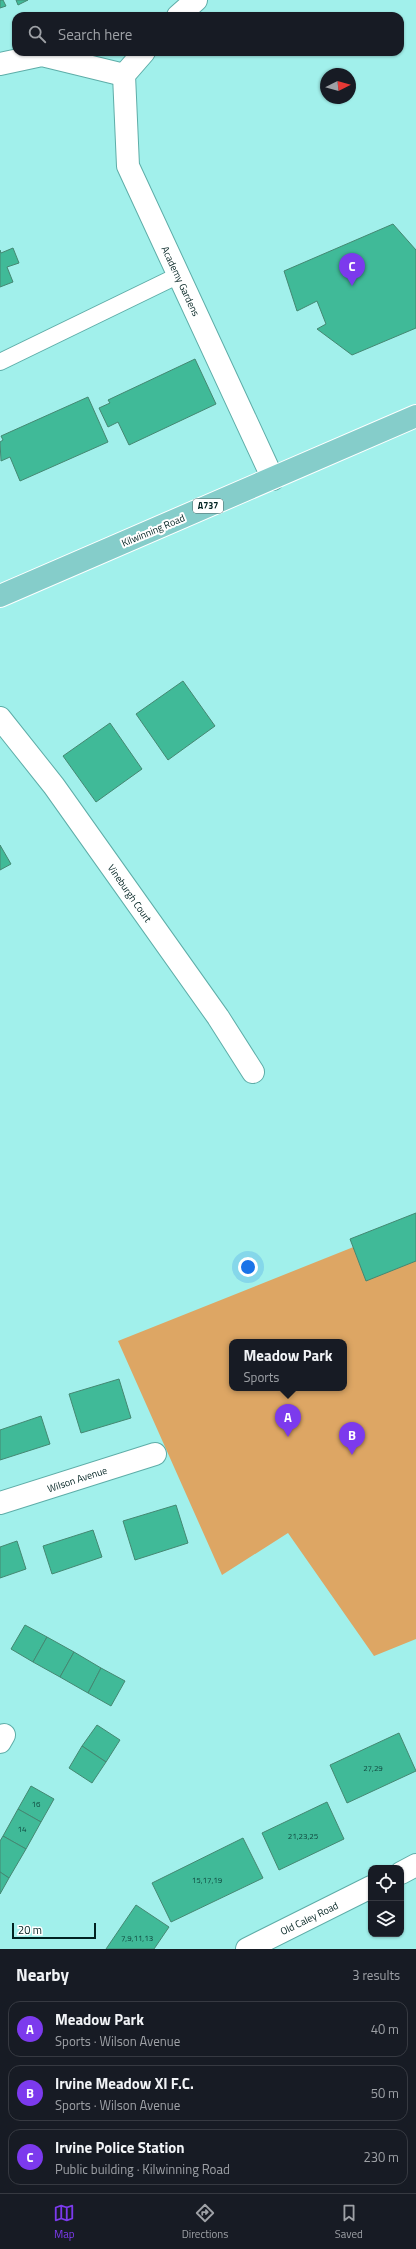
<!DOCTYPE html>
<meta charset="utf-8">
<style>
body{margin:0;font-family:"Titillium Web",sans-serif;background:#242831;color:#f1f3f6}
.controls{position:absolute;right:12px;bottom:12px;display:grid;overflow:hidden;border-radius:8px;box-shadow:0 1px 3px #0004}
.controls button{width:36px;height:36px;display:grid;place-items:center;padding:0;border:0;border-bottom:1px solid #363941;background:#171b24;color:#f1f3f6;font:20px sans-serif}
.compass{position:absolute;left:320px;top:68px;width:36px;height:36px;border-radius:50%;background:#171b24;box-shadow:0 1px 3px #0004;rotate:84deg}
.scale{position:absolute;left:12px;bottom:10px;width:84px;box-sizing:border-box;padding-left:4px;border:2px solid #002221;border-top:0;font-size:11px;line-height:14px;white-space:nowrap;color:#002221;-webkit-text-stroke:3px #fff;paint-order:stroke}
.you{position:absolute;left:248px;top:1267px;width:14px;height:14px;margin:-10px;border:3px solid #fff;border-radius:50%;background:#1a73e8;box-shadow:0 0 0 6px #1a73e833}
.badge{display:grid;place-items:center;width:26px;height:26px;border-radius:50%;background:#7c3aed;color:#fff;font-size:13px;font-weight:700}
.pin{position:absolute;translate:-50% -33px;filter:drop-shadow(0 1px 2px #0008)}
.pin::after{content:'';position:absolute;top:21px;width:14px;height:12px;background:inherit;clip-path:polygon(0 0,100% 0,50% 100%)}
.popup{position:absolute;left:229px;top:1339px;width:118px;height:52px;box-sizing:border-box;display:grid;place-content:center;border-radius:8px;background:#171b24;filter:drop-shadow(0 1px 3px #0005);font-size:13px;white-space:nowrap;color:#9ea1a6}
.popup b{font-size:15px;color:#f1f3f6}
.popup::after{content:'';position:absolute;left:50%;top:100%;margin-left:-8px;border:8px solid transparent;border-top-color:#171b24}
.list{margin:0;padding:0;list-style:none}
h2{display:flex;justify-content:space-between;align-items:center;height:52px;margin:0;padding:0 16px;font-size:17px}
h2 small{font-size:13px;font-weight:400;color:#9ea1a6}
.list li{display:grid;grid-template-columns:26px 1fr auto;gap:12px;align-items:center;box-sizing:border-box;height:56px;margin:0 8px 8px;padding:0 8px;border:1px solid #363941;border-radius:12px}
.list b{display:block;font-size:15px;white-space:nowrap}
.list p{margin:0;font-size:13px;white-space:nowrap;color:#9ea1a6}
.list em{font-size:13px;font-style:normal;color:#9ea1a6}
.icon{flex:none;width:22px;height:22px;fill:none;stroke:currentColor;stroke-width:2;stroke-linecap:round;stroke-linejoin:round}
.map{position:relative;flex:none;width:416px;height:1949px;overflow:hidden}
.search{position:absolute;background:#171b24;box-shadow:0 1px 3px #0004;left:12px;right:12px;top:12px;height:44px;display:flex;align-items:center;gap:10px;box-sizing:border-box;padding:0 14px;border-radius:12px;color:#9ea1a6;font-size:15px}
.sheet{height:244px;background:#171b24}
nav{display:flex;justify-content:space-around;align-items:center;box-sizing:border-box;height:56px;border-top:1px solid #363941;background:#171b24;font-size:11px;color:#9ea1a6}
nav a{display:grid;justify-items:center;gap:2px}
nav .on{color:#7c3aed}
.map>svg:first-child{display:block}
.green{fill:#dda664;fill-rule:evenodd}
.building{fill:#40ba98;stroke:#448872}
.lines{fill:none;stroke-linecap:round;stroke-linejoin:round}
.service-casing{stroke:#5eada8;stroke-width:18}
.minor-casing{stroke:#5eada8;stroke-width:24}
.primary-casing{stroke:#fff;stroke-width:24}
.service{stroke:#fff;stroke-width:16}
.minor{stroke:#fff;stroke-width:22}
.primary{stroke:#85cdca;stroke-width:22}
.labels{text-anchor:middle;stroke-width:4;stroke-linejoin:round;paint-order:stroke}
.number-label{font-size:8px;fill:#10483f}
.shield{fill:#fff;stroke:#4c6464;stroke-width:1}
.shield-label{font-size:9px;font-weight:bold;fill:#002221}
.street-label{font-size:10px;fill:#002221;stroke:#fff}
</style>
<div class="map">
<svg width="416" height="1949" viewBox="0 0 416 1949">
<rect width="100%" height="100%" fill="#a1f0eb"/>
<!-- green -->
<path class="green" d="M416 1225V1639L374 1656 288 1533 222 1575 118 1341 356 1246ZM232 1342H344V1388H232Z"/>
<!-- building -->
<g class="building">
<path d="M0 0H3L6 6 0 8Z"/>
<path d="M16 0H28L18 5Z"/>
<path d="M393 224 416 250V328L352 355 317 329 326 324 317 301 297 311 284 271Z"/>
<path d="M13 248 19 263 7 267 13 282 0 287V250L1 253Z"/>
<path d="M195 359 216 404 129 445 118 422 108 427 99 408 110 403 108 400Z"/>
<path d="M88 397 108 442 20 481 10 457 1 461 0 442 3 440 1 436Z"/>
<path d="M183 681 215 726 168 760 136 714Z"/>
<path d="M110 723 142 769 96 802 63 756Z"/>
<path d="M0 845 11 864 0 870Z"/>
<path d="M416 1213V1261L366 1281 350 1239Z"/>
<path d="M119 1379 131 1418 81 1433 69 1394Z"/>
<path d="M41 1416 50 1444 0 1460V1430Z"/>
<path d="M176 1505 188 1543 135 1560 123 1521Z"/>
<path d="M93 1530 102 1557 52 1574 43 1546Z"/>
<path d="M17 1541 26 1569 0 1578V1547Z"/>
<path d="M25 1625 47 1637 33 1662 11 1649Z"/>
<path d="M47 1637 74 1652 60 1677 33 1662Z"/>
<path d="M74 1652 101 1668 88 1693 60 1677Z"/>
<path d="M101 1668 125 1681 111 1706 88 1693Z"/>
<path d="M97 1725 120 1740 106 1762 82 1746Z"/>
<path d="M399 1733 416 1771 347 1803 330 1765Z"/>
<path d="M82 1746 106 1762 92 1783 69 1768Z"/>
<path d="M31 1786 54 1799 41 1822 18 1809Z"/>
<path d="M327 1802 344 1839 279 1870 262 1833Z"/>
<path d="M18 1809 41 1822 26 1849 3 1836Z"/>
<path d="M3 1836 26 1849 9 1878 0 1872V1841Z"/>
<path d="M243 1838 263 1878 171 1922 152 1883Z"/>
<path d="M0 1872 9 1878 0 1894Z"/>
<path d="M136 1905 169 1927 154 1949H106Z"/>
</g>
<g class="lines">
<!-- service casing -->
<g class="service-casing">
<path id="service" d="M0 362 179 275"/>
</g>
<!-- minor casing -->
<g class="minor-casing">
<g id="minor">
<path d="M178 16 196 0"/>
<path d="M144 52 124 75 128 166 273 479"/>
<path d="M0 64 42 55 124 75"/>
<path d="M0 718 54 786 218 1017 253 1072"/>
<path d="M0 1503 155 1454"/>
<path d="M0 1742 4 1735"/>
<path d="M401 1873 416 1865"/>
<path d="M247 1949 371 1887"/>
</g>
</g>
<!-- primary casing -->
<g class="primary-casing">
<path id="primary" d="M0 596 416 416"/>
</g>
<!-- service -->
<use href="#service" class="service"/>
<!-- minor -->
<use href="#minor" class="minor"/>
<!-- primary -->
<use href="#primary" class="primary"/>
</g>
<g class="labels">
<!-- number labels -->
<g class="number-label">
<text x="373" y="1771">27,29</text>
<text x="36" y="1807">16</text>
<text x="22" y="1832">14</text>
<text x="303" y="1839">21,23,25</text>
<text x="207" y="1883">15,17,19</text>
<text x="137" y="1941">7,9,11,13</text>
</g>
<!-- shield labels -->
<rect class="shield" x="193" y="499" width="30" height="14" rx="3"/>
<g class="shield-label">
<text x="208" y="509">A737</text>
</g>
<!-- street labels -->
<g class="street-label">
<text transform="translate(181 281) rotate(65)" y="4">Academy Gardens</text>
<text transform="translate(153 530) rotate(-23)" y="4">Kilwinning Road</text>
<text transform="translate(130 893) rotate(55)" y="4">Vineburgh Court</text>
<text transform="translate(77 1479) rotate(-18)" y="4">Wilson Avenue</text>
<text transform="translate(309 1918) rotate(-26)" y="4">Old Caley Road</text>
</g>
</g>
</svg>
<div class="controls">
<button><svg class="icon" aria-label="locate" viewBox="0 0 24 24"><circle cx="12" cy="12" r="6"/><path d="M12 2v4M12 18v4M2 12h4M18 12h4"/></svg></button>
<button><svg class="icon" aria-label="layers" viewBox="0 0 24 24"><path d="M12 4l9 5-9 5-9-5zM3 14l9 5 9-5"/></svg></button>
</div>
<svg class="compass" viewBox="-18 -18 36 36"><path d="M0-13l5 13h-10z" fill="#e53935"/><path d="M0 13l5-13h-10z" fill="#9ea1a6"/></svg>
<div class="scale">20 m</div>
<div class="you"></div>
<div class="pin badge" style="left:288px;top:1437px">A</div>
<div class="popup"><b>Meadow Park</b>Sports</div>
<div class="pin badge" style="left:352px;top:1455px">B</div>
<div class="pin badge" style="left:352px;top:286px">C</div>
<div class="search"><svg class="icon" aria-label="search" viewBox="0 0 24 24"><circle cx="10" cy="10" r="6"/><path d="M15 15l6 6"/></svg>Search here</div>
</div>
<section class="sheet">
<h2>Nearby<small>3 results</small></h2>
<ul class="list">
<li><span class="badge">A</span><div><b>Meadow Park</b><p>Sports · Wilson Avenue</p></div><em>40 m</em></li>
<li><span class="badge">B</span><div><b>Irvine Meadow XI F.C.</b><p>Sports · Wilson Avenue</p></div><em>50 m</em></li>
<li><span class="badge">C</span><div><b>Irvine Police Station</b><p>Public building · Kilwinning Road</p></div><em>230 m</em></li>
</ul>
</section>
<nav>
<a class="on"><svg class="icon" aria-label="map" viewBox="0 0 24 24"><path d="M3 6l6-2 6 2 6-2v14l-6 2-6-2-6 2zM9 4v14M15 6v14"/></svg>Map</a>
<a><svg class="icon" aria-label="directions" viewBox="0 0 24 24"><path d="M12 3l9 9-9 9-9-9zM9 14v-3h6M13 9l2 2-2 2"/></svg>Directions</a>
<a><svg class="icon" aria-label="saved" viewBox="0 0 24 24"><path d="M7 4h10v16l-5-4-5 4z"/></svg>Saved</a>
</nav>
